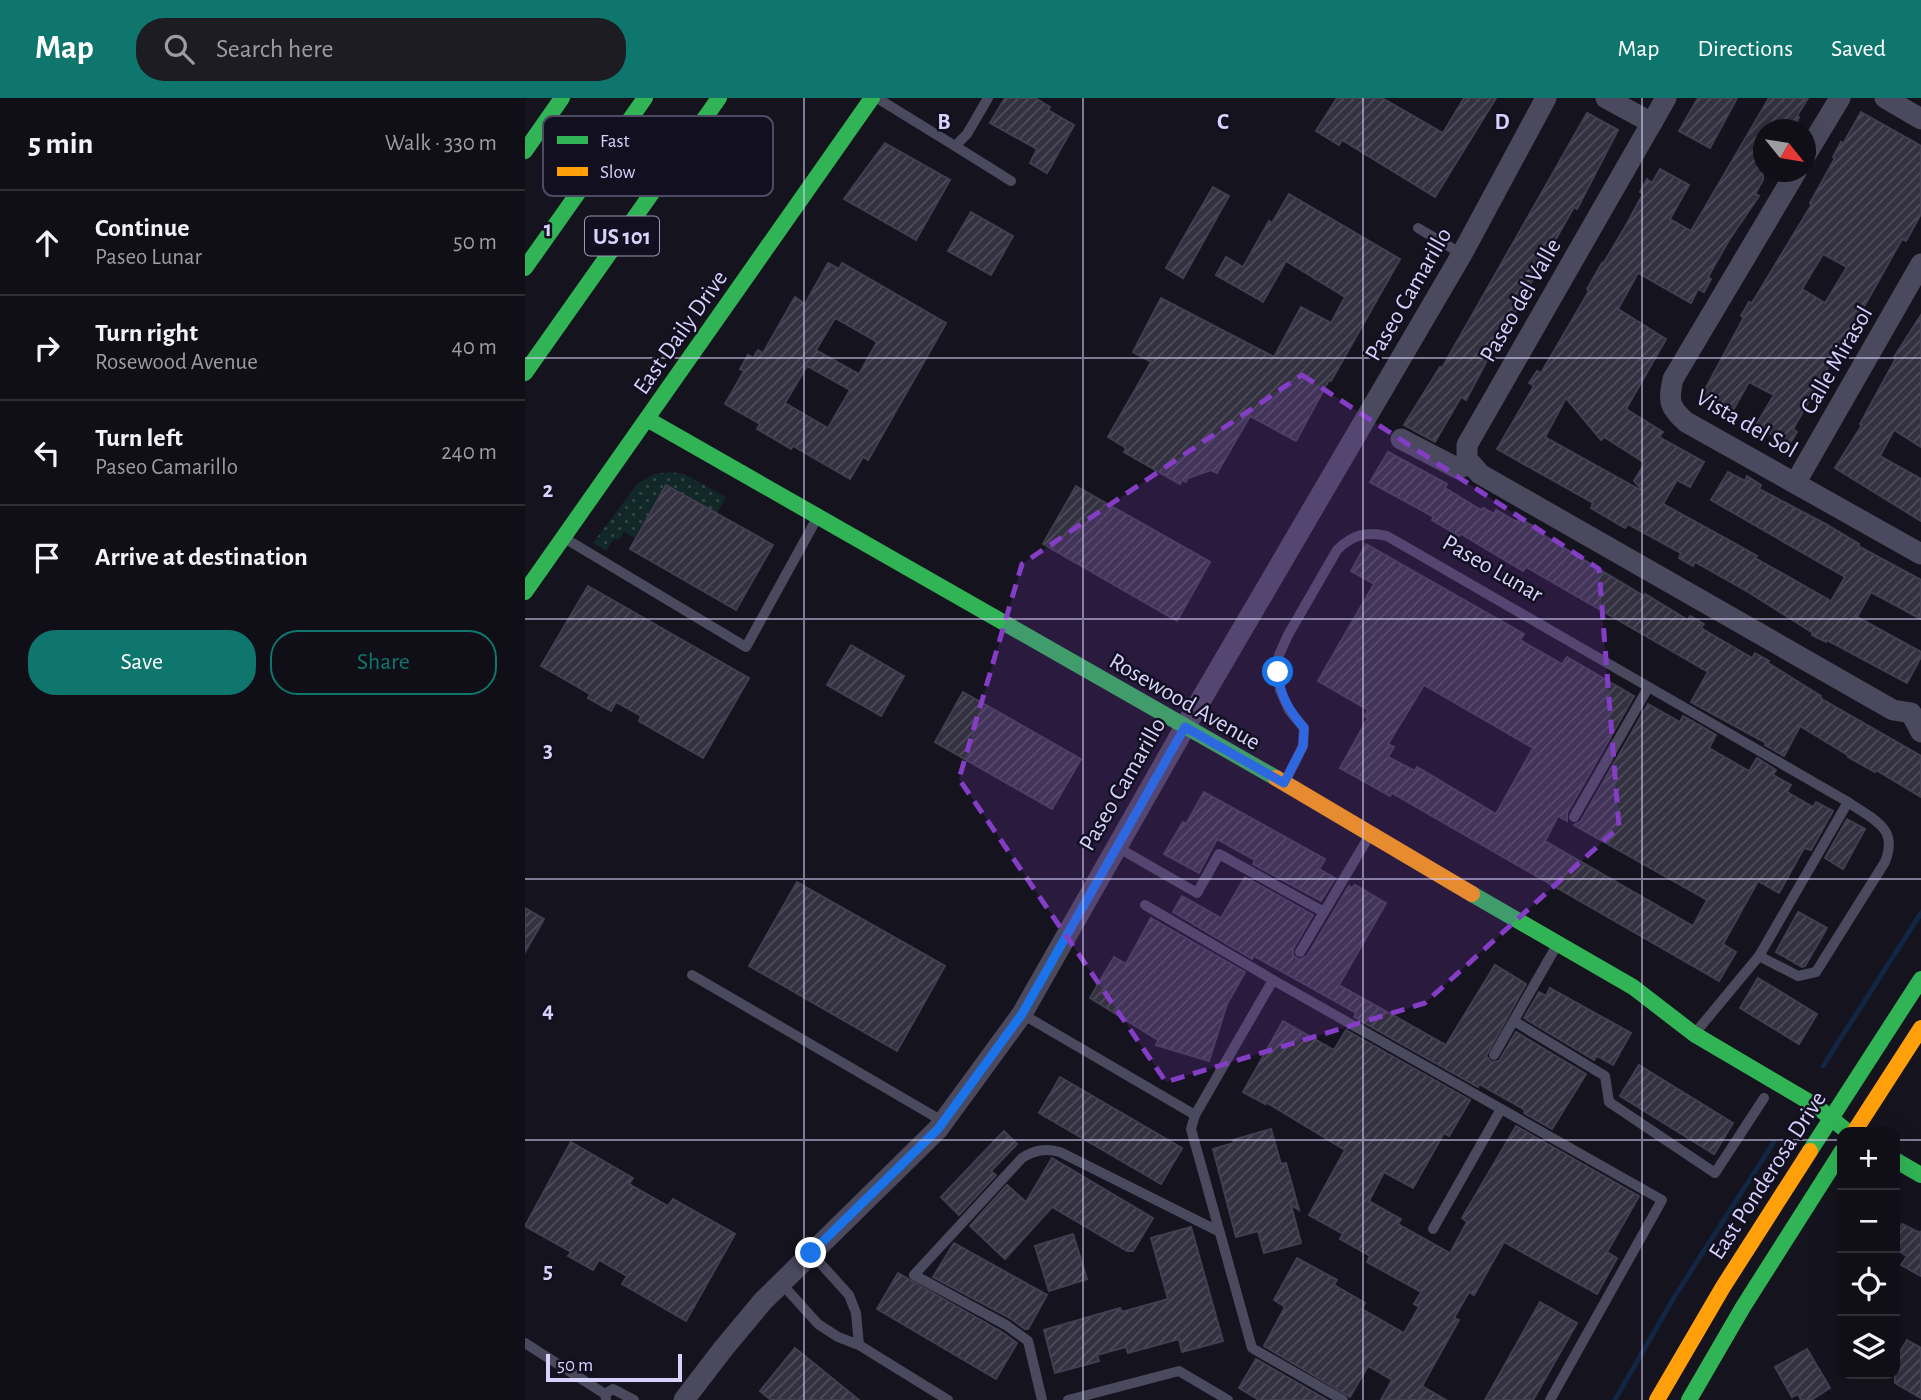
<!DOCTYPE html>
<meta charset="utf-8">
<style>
body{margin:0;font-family:"Alegreya Sans",sans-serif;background:#1e1c23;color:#f1f3f6}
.controls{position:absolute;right:21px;bottom:21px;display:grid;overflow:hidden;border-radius:14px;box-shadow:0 7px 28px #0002}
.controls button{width:63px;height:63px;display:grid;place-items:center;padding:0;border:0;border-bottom:2px solid #302e35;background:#100e16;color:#f1f3f6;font:35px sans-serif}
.compass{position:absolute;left:1228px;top:21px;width:63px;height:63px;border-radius:50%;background:#100e16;box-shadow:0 7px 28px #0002;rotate:120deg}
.scale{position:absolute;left:21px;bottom:18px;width:136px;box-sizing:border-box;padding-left:7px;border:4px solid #d7d2fc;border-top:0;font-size:19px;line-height:24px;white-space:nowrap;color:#d7d2fc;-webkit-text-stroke:5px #120f21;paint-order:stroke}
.stop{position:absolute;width:21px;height:21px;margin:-16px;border:5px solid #1a73e8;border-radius:50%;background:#fff}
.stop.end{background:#1a73e8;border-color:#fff;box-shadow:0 2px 7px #0008}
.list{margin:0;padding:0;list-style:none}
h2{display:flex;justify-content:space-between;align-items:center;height:91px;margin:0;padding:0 28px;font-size:30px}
h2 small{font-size:23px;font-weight:400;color:#9c9ca1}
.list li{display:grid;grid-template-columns:46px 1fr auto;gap:21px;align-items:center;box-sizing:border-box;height:105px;padding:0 28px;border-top:2px solid #302e35}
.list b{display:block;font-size:26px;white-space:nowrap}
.list p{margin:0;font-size:23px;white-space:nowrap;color:#9c9ca1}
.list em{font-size:23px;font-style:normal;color:#9c9ca1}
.actions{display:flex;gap:14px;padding:21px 28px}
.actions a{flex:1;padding:16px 0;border:2px solid #0f766e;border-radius:28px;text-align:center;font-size:24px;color:#0f766e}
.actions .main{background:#0f766e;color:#fff}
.icon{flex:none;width:38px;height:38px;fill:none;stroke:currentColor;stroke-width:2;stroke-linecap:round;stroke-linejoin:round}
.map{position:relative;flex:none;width:1396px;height:1302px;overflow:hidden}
header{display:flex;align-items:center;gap:42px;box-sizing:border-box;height:98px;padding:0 35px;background:#0f766e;color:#fff}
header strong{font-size:33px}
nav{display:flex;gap:38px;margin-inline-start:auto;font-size:24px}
.search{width:490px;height:63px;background:#1e1c23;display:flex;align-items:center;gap:18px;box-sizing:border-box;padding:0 24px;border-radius:28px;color:#9c9ca1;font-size:26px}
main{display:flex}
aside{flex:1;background:#100e16}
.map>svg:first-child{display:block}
.green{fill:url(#green-dots)}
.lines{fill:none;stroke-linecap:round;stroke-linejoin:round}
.stream{stroke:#122543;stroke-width:5}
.building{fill:url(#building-hatch);stroke:#413e50;stroke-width:2;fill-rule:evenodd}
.lane{stroke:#4a495d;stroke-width:10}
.street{stroke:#4a495d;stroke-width:21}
.fast{stroke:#30b455;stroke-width:16}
.slow{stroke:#ff9f0a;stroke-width:16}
.route{stroke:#1a73e8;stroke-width:9}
.marked{fill:#843dc5;fill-opacity:0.2;stroke:#843dc5;stroke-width:5;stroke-dasharray:14 9;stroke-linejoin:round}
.grid{fill:none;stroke:#d7d2fc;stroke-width:2;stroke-opacity:0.55}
.labels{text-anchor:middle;stroke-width:5;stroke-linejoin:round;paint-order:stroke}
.shield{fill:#120f21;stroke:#9c98ba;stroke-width:2}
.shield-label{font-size:23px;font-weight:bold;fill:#d7d2fc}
.street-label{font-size:24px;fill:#d7d2fc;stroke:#120f21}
.key{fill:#120f21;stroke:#4d4a63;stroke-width:2}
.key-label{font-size:19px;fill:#d7d2fc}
.grid-label{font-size:23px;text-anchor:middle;font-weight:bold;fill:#d7d2fc;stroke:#120f21;stroke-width:5;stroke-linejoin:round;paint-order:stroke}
</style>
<header>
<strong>Map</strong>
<div class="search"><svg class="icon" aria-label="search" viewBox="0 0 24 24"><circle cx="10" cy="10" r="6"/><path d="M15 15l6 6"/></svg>Search here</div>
<nav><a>Map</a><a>Directions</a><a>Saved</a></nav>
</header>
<main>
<aside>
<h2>5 min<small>Walk · 330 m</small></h2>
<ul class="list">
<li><svg class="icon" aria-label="ahead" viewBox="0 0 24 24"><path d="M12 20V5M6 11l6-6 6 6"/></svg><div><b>Continue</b><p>Paseo Lunar</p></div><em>50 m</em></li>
<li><svg class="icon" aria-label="right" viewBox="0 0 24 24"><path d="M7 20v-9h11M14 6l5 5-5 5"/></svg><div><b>Turn right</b><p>Rosewood Avenue</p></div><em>40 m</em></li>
<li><svg class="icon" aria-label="left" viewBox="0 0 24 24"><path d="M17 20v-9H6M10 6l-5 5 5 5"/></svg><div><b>Turn left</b><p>Paseo Camarillo</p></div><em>240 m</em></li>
<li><svg class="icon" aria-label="arrive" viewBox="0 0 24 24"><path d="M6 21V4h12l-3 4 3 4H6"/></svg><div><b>Arrive at destination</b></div></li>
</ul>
<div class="actions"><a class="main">Save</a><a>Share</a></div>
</aside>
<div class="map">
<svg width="1396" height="1302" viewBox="0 0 1396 1302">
<defs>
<pattern id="green-dots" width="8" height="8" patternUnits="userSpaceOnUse" patternTransform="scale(1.75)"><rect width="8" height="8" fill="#122728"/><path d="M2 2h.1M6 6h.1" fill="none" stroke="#344548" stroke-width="1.8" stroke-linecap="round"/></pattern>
<pattern id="building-hatch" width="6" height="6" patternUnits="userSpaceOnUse" patternTransform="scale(1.75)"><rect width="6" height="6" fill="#33313f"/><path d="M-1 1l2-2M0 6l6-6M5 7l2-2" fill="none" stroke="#504e5c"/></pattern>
</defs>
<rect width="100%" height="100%" fill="#15131d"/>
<!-- green -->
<path class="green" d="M145 374 159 376 201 399 192 415 141 386 110 440 99 434 94 442 89 441 81 453 68 445 113 385 129 376Z"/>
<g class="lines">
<!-- stream -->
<g class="stream">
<path d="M1298 968 1396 815"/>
<path d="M1090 1302 1148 1201 1249 1044"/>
</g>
</g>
<!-- building -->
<g class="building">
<path d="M480 0H510L525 9 523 12 549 27 522 75 505 65 512 51 465 25Z"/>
<path d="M812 0H857L918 35 939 0H971L910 99 817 42 814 47 791 33Z"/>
<path d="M1173 0H1212L1185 50 1154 33Z"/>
<path d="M1244 0H1283L1272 18 1274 19 1268 32H1238V82L1230 96 1234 98 1204 142 1183 179 1186 181 1179 194 1173 191 1166 205 1113 175 1093 211 1141 241 1101 311 1138 334 1134 339 1179 364 1165 389 1152 382 1138 406 1213 447 1232 458 1230 460 1306 503 1320 479 1186 402 1203 374 1220 383 1222 378 1236 387 1234 391 1301 426 1334 446 1333 448 1396 482V521L1346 494 1332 519 1396 554V559L1382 585 1302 542 1301 544 1287 537 1288 535 1223 494 1170 464 1168 468 1154 460 1156 455 1103 426 1100 430 1066 410 1068 405 972 351 1009 288 1004 285 1012 273 1016 275 1064 193 1062 191 1077 165 1078 166 1100 129 1118 96 1115 94 1122 81 1127 85 1135 71 1164 87 1145 121 1166 133ZM1041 300 1076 342 1079 339 1120 365 1109 383 1119 394 1020 339Z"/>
<path d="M1336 14 1396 48V116L1381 143 1377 141 1323 237 1327 239 1308 270 1304 268 1268 331 1272 334 1264 347 1231 327 1249 297 1224 284 1207 314 1177 297 1219 219 1216 218 1224 204 1227 205 1287 106 1285 105 1310 60 1308 59 1316 44 1318 46ZM1298 156 1322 169 1300 205 1277 191Z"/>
<path d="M1062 15 1093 32 1052 111 1049 109 1002 192 1004 193 964 254 966 255 941 302 936 299 910 344 879 327 915 269 917 270Z"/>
<path d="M360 45 425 82 391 142 319 101Z"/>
<path d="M688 89 704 98 658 180 641 170Z"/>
<path d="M764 96 875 161 806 283 804 282 771 343 725 318 692 375 686 372 663 380 661 384 657 382 655 386 599 354 601 350 583 339 626 264 608 254 636 200 749 259 776 209 806 225 820 199 761 163 738 204 691 177 701 159 718 169 744 123 747 125Z"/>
<path d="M446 114 488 138 466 177 423 153Z"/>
<path d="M303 165 314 171 317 165 421 225 343 362 338 359 325 381 268 348 266 351 232 331 235 326 200 306 219 273 215 271 223 257 228 260 233 252 238 255 270 199 280 206ZM310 220 352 244 334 276 291 252ZM282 268 325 292 303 330 260 305Z"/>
<path d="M1396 217V349L1369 332 1355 358 1396 381V423L1310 370 1337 327 1335 326 1371 260 1369 259Z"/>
<path d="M863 354 922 386 920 390 956 412 958 410 969 416 971 412 992 424 994 420 1008 428 1006 430 1119 498 1120 496 1163 522 1165 518 1179 526 1176 530 1227 560 1230 555 1244 563 1243 565 1296 598 1295 600 1396 658V699L1351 672 1350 674 1323 659 1324 658 1275 628 1259 658 1240 647 1241 645 1166 604 1183 574 1001 469 998 473 936 436 934 438 907 422 909 419 845 384Z"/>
<path d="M141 387 248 447 211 512 105 451Z"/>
<path d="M551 388 685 464 652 523 518 446Z"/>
<path d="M841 446 999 536 995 542 1037 566 1042 559 1109 598 1042 715V723L1033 718 1020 743 1168 828 1182 802 1049 727 1056 723 1123 606 1155 624 1158 618 1191 637 1184 650 1224 673 1232 660 1251 672 1248 677 1266 687 1262 694 1288 709 1291 704 1308 713 1286 752 1279 750 1254 795 1233 783 1198 846 1211 854 1194 883 867 695 865 698 815 670 843 620 839 618 843 612 793 583 849 486 826 473ZM899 587 1008 650 971 716 892 669 890 673 863 659 869 649 863 646Z"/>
<path d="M63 488 224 580 178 660 114 623 116 618 91 604 86 613 63 600 65 596 16 568Z"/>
<path d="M326 547 379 578 356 618 302 587Z"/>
<path d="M438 594 556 661 527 711 410 644Z"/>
<path d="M679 694 800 761 794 771 810 780 796 803 728 766 730 762 692 741 674 775 639 756 658 724 661 726Z"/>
<path d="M1322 721 1340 731 1318 771 1300 760Z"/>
<path d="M720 779 788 817 768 851V857L774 862 782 858 824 788 827 790 830 787 861 805 814 887 921 947 970 867 1001 886 961 958 966 964 974 963 991 934 1061 976 1027 1031 999 1015 1000 1012 954 986 953 989 829 919 831 915 729 858 727 861 648 814 657 798 696 820Z"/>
<path d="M272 784 420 868 372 953 224 868Z"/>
<path d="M0 810 19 821 0 854Z"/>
<path d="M1273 814 1302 830 1280 868 1277 869 1251 854Z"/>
<path d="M626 820 720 874 702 906 684 963 631 947 633 942 565 900 589 859 601 866Z"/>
<path d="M1233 880 1292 916 1274 946 1215 910Z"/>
<path d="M1025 890 1106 935 1088 967 1072 958 1069 962 999 920 1014 894 1021 898Z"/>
<path d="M758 923 809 952 821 932 945 1002 924 1038 919 1035 888 1090 859 1074 844 1103 876 1121 873 1126 925 1155 942 1124 937 1120 991 1028 1114 1098 1082 1154 1092 1160 1072 1196 979 1144 949 1197 944 1194 929 1220 934 1222 897 1288 921 1302H856L867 1282 843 1268 825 1299 739 1248 760 1209 749 1202 772 1160 812 1182 809 1187 840 1205 837 1211 879 1235 894 1209 889 1206 896 1194 842 1164 845 1158 815 1141 818 1136 784 1117 820 1052 739 1003 740 1006 718 994Z"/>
<path d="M1114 967 1208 1025 1189 1056 1095 998Z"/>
<path d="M535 979 657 1050 636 1086 514 1015Z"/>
<path d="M746 1031 756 1066 761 1065 774 1112 766 1107 776 1145 739 1155 733 1133 711 1139 688 1051 709 1045 708 1042Z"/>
<path d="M479 1033 492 1046 466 1073 471 1077 434 1117 416 1099Z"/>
<path d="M46 1044 108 1080 104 1086 143 1108 148 1101 210 1136 161 1223 97 1186 102 1178 74 1162 68 1172 43 1158 46 1154 0 1128Z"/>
<path d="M527 1060 628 1120 608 1153H602L527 1109 480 1161 445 1128 482 1087 501 1104Z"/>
<path d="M1377 1126 1395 1135 1396 1133V1178L1376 1167 1382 1158 1370 1151V1139Z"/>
<path d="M666 1129 698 1243 657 1254 654 1241 603 1255 601 1249 572 1257 574 1263 530 1275 519 1232 595 1210 597 1214 643 1201 626 1140Z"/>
<path d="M548 1136 562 1181 524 1193 510 1148Z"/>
<path d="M429 1145 522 1197 503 1231H500L485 1220 408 1179Z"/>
<path d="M373 1175 477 1234 492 1245 471 1281 352 1211Z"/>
<path d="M1015 1204 1052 1225 1008 1302H960Z"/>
<path d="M1382 1242 1396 1250V1300L1370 1285V1262Z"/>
<path d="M270 1250 334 1302H246L235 1293Z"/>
<path d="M1282 1251 1305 1290 1286 1302H1276L1273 1296 1267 1299 1250 1269Z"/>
<path d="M731 1261 802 1302H734L714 1290Z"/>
</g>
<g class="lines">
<!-- lane -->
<g class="lane">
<path d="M352 0 430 48 442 36 463 0"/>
<path d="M430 48 486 83"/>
<path d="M893 130 937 156"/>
<path d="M41 441 221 549 291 422"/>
<path d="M760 684 778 648 779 630 764 612 755 592 753 574 754 557 763 537 812 452C827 437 841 433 862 438L1323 704C1348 722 1374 729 1360 764L1291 874 1273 878 1234 858"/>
<path d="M1049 719 1123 590"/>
<path d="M592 749 672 795 694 756 799 814 843 740"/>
<path d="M620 807 748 882 670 1017 666 1031 727 1250 818 1302"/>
<path d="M775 854 799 814"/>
<path d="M167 877 419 1024"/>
<path d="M748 882 1137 1102 1025 1302"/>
<path d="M497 916 670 1017"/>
<path d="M989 923 1080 978 1084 1004 1190 1075 1239 1000"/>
<path d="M1171 934 1234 858 1323 704"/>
<path d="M969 957 1032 847"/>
<path d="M908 1131 976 1011"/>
<path d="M286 1155 324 1197 331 1215 334 1247"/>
<path d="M256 1185 293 1226 313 1239 334 1247 423 1302"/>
<path d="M0 1245 80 1296"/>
<path d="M81 1301 80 1296 88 1291 109 1302"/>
<path d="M517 1302 503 1243 481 1227 389 1177 497 1060C510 1052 520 1050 535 1054L693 1133"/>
<path d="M543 1302 654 1273 703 1302"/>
</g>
<!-- street -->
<g class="street">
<path d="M1081 0 1127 25"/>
<path d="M1141 0 942 347V361L955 376 1368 612 1386 615"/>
<path d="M1360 0 1396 21"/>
<path d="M1280 58 1315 0"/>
<path d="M1271 74 1148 281C1143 303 1144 309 1161 324L1396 456"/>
<path d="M876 341 932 370 945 367"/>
<path d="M1271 384 1396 166"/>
<path d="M1386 615 1396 634"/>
<path d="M159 1302 198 1251 238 1203 413 1031 497 916 660 629 937 156 1021 0"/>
</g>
<!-- fast -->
<g class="fast">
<path d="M0 53 37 0"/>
<path d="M0 170 120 0"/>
<path d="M0 275 194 0"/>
<path d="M122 321 751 680"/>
<path d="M0 494 347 0"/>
<path d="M947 796 1108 889 1169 936 1291 1008 1323 1034"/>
<path d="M1285 1053 1396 881"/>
<path d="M1370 1062 1396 1077"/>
<path d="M1164 1302 1218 1209 1317 1053"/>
</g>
<!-- slow -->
<g class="slow">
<path d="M751 680 947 796"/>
<path d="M1329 1034 1396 930"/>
<path d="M1132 1302 1198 1189 1285 1053"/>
</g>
</g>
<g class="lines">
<!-- route -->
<path class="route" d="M286 1155 413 1031 497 916 660 629 759 685 778 648 779 630C764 612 755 598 753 574"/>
</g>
<!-- marked area -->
<path class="marked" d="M777 277 1074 471 1094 729 900 905 641 984 434 681 497 466Z"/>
<!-- grid -->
<path class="grid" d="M279 0V1302M558 0V1302M838 0V1302M1117 0V1302M0 260H1396M0 521H1396M0 781H1396M0 1042H1317M1370 1042H1396"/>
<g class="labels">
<!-- shield labels -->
<rect class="shield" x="60" y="118.5" width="74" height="39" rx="5"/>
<g class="shield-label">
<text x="97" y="146">US 101</text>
</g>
<!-- street labels -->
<g class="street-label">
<text transform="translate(883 196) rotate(-60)" y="8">Paseo Camarillo</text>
<text transform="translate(995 202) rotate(-60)" y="8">Paseo del Valle</text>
<text transform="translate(155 234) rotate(-55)" y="8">East Daily Drive</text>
<text transform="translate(1311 262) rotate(-60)" y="8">Calle Mirasol</text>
<text transform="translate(1222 325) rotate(30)" y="8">Vista del Sol</text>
<text transform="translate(968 470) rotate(30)" y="8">Paseo Lunar</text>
<text transform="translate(660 603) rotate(30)" y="8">Rosewood Avenue</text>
<text transform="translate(597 686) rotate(-60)" y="8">Paseo Camarillo</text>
<text transform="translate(1242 1077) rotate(-57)" y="8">East Ponderosa Drive</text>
</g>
</g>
<!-- legend -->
<rect x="18" y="18" width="230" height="80" rx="10" class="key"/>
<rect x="32" y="38" width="31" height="8" fill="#30b455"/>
<rect x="32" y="69" width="31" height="9" fill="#ff9f0a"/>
<g class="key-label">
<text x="75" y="49">Fast</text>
<text x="75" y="80">Slow</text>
</g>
<g class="grid-label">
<text x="419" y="31">B</text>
<text x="698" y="31">C</text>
<text x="977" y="31">D</text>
<text x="23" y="138">1</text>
<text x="23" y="399">2</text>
<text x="23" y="659">3</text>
<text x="23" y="919">4</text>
<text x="23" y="1180">5</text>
</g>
</svg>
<div class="controls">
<button>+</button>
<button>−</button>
<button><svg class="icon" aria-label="locate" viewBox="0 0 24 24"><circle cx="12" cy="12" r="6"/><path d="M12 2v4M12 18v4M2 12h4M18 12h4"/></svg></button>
<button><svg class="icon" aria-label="layers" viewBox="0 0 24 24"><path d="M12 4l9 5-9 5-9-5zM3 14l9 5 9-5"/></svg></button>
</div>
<svg class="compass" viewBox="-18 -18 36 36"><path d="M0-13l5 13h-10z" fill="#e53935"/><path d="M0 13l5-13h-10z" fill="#9c9ca1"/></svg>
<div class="scale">50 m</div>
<div class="stop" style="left:753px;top:574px"></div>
<div class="stop end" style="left:286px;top:1155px"></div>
</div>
</main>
